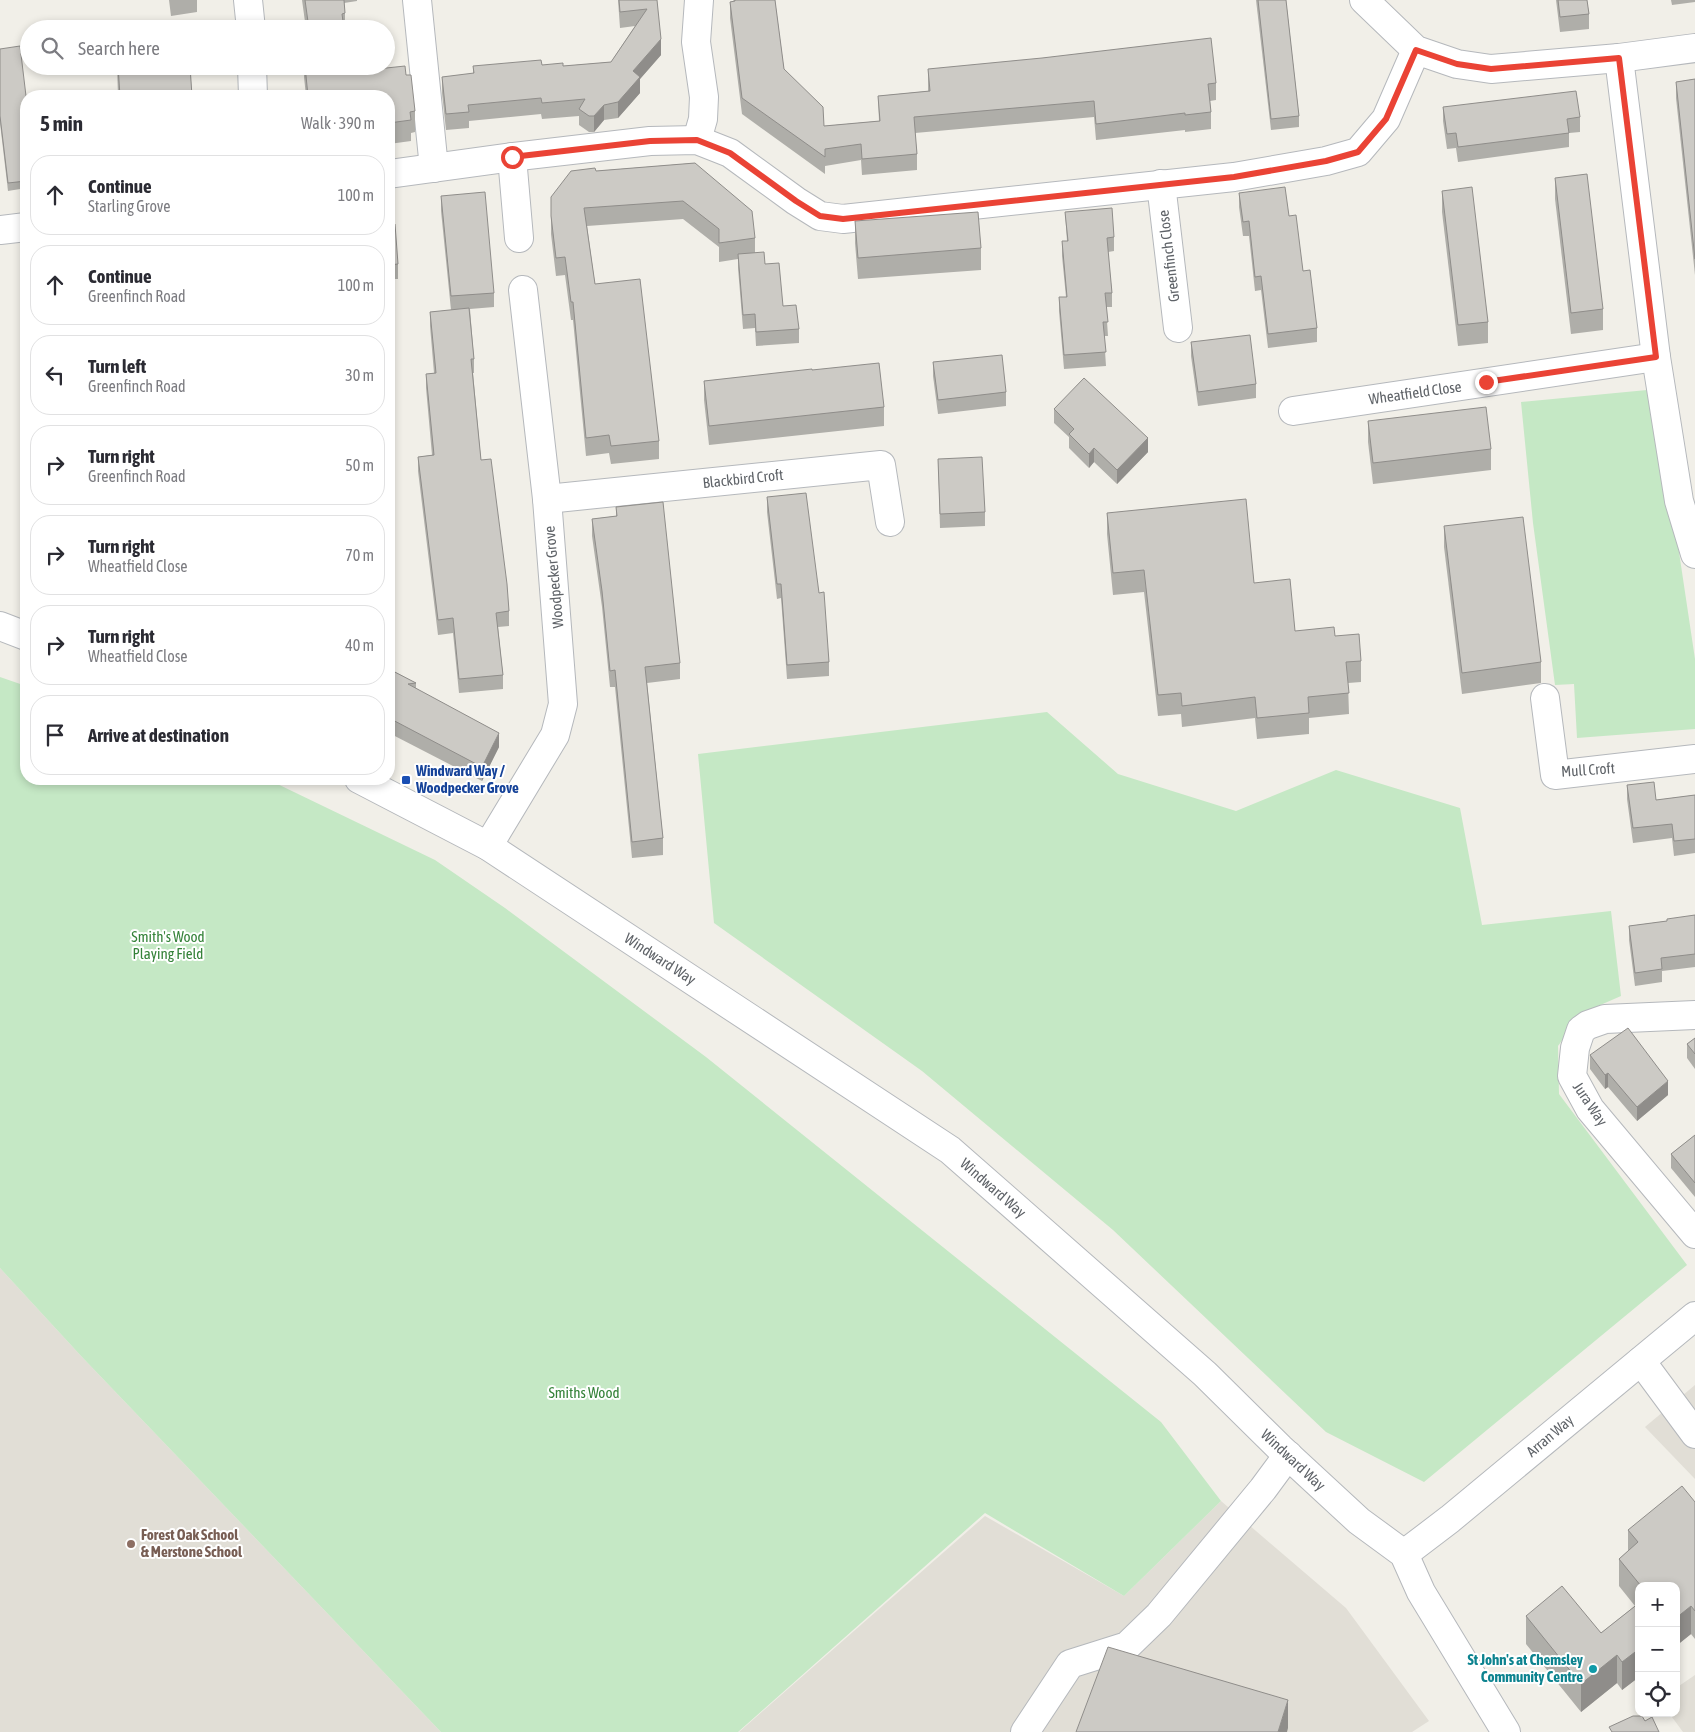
<!DOCTYPE html>
<meta charset="utf-8">
<style>
body{margin:0;font-family:"Asap Condensed",sans-serif;background:#f2f2f3;color:#2b2b33}
.controls{position:absolute;right:15px;bottom:15px;display:grid;overflow:hidden;border-radius:10px;box-shadow:0 2px 8px #0003}
.controls button{width:45px;height:45px;display:grid;place-items:center;padding:0;border:0;border-bottom:1px solid #e1e1e2;background:#fff;color:#2b2b33;font:25px sans-serif}
.stop{position:absolute;width:15px;height:15px;margin:-11px;border:4px solid #ea4335;border-radius:50%;background:#fff}
.stop.end{background:#ea4335;border-color:#fff;box-shadow:0 1px 5px #0008}
.list{margin:0;padding:0;list-style:none}
h2{display:flex;justify-content:space-between;align-items:center;height:65px;margin:0;padding:0 20px;font-size:21px}
h2 small{font-size:16px;font-weight:400;color:#7c7c81}
.list li{display:grid;grid-template-columns:32px 1fr auto;gap:15px;align-items:center;box-sizing:border-box;height:80px;margin:0 10px 10px;padding:0 10px;border:1px solid #e1e1e2;border-radius:20px}
.list b{display:block;font-size:19px;white-space:nowrap}
.list p{margin:0;font-size:16px;white-space:nowrap;color:#7c7c81}
.list em{font-size:16px;font-style:normal;color:#7c7c81}
.icon{flex:none;width:28px;height:28px;fill:none;stroke:currentColor;stroke-width:2;stroke-linecap:round;stroke-linejoin:round}
.map{position:relative;flex:none;width:1695px;height:1732px;overflow:hidden}
.search{position:absolute;background:#fff;box-shadow:0 2px 8px #0003;left:20px;top:20px;width:375px;height:55px;display:flex;align-items:center;gap:12px;box-sizing:border-box;padding:0 18px;border-radius:28px;color:#7c7c81;font-size:19px}
.panel{position:absolute;background:#fff;box-shadow:0 2px 8px #0003;left:20px;top:90px;width:375px;height:695px;border-radius:20px}
.map>svg:first-child{display:block}
.education{fill:#e1ded6}
.green{fill:#c5e8c5}
.lines{fill:none;stroke-linecap:round;stroke-linejoin:round}
.minor-casing{stroke:#b5b8bc;stroke-width:30}
.minor{stroke:#fff;stroke-width:28}
.wall{fill:#afaea9}
.shaded-wall{fill:#8f8d8a}
.building{fill:#cccac5;stroke:#8f8d8a}
.route{stroke:#ea4335;stroke-width:6}
.transit-dot{fill:#1a4fb4;stroke:#fff;stroke-width:2}
.education-dot{fill:#8d6e63;stroke:#fff;stroke-width:2}
.culture-dot{fill:#0f9aa8;stroke:#fff;stroke-width:2}
.labels{text-anchor:middle;stroke-width:4;stroke-linejoin:round;paint-order:stroke}
.street-label{font-size:15px;fill:#5f6368;stroke:#fff}
.transit-label{font-size:15px;font-weight:bold;fill:#164399;stroke:#fff;text-anchor:start}
.park-label{font-size:15px;fill:#348238;stroke:#fff}
.education-label{font-size:15px;font-weight:bold;fill:#785e54;stroke:#fff;text-anchor:start}
.culture-label{font-size:15px;font-weight:bold;fill:#0d838f;stroke:#fff;text-anchor:end}
</style>
<div class="map">
<svg width="1695" height="1732" viewBox="0 0 1695 1732">
<rect width="100%" height="100%" fill="#f1efe8"/>
<!-- education -->
<g class="education">
<path d="M0 1268 82 1357 441 1732H0Z"/>
<path d="M1695 1385V1479L1645 1427Z"/>
<path d="M1221 1501 1346 1608 1429 1721 1412 1732H739L985 1516 1124 1596Z"/>
<path d="M1695 1675V1732H1683L1669 1713H1676V1688Z"/>
</g>
<!-- green -->
<g class="green">
<path d="M1647 390 1676 532 1695 659V729L1577 738 1574 684 1555 685 1533 523 1521 402Z"/>
<path d="M0 677 26 686V779H267L435 860 505 908 706 1057 1161 1422 1221 1501 1124 1596 985 1513 738 1732H441L82 1357 0 1268Z"/>
<path d="M1047 712 1118 774 1236 811 1336 770 1460 808 1482 925 1611 911 1621 996 1582 1013 1558 1046 1559 1094 1687 1265 1424 1482 1326 1432 1113 1230 922 1071 714 923 698 754Z"/>
</g>
<g class="lines">
<!-- minor casing -->
<g class="minor-casing">
<g id="minor">
<path d="M248 0 251 29"/>
<path d="M417 0 434 168"/>
<path d="M1364 0 1416 50 1457 64 1491 69 1619 58 1695 48"/>
<path d="M1619 58 1656 357 1679 501 1695 554"/>
<path d="M252 66 253 96"/>
<path d="M697 140 703 119 704 97 696 42 699 0"/>
<path d="M512 157 519 238"/>
<path d="M389 174 512 157 650 141 697 140 730 153 796 201 820 216 843 219 1234 177 1326 161 1358 152 1386 119 1416 50"/>
<path d="M1161 184 1178 328"/>
<path d="M0 230 26 227"/>
<path d="M1293 411 1656 357"/>
<path d="M547 499 881 465 890 522"/>
<path d="M0 626 26 636"/>
<path d="M1545 698 1555 775 1695 759"/>
<path d="M359 779 488 846 950 1150 1205 1374 1280 1448 1359 1521 1404 1554 1421 1592 1506 1732"/>
<path d="M488 846 555 735 563 704 547 499 523 290"/>
<path d="M1695 1015 1605 1019 1588 1025 1581 1030 1575 1048 1572 1076 1590 1109 1695 1234"/>
<path d="M1641 1361 1695 1434"/>
<path d="M1404 1554 1450 1519 1695 1316"/>
<path d="M1025 1732 1070 1664 1127 1646 1159 1615 1263 1489 1288 1455"/>
</g>
</g>
<!-- minor -->
<use href="#minor" class="minor"/>
</g>
<!-- wall -->
<g class="wall">
<path d="M169 0H197V12L171 16Z"/>
<path d="M302 0H357V1L344 3 345 13V29H306Z"/>
<path d="M618 0H657L661 55 640 79V93L618 118 604 120 594 132H589L579 125V116L542 119 541 114 469 121V128L446 130 442 93V77L473 74V66L542 65 563 66 611 62 635 26 620 28Z"/>
<path d="M733 0H775L784 69 824 126 879 121 878 96 928 91V69L1216 83V100L1210 101 1211 112V129L1185 132V130L1096 140 1094 117 915 133 917 154V170L862 175 861 160 825 166V174L742 114 730 18V2L734 1Z"/>
<path d="M1256 0H1286L1299 116V127L1271 130Z"/>
<path d="M1556 0H1587L1589 14V29L1560 32Z"/>
<path d="M1671 0H1695V2L1672 5Z"/>
<path d="M0 49 26 96V188L8 191 0 123Z"/>
<path d="M117 66H190L192 96H118Z"/>
<path d="M304 66H348L349 72 406 75 415 111V132L411 133V141L389 144V96H306L304 77Z"/>
<path d="M1695 79V275L1676 98V82Z"/>
<path d="M1443 107 1580 117V132L1569 133V147L1458 162 1456 148 1447 149 1443 121Z"/>
<path d="M695 163 755 238V253L765 264 783 306 799 329V343L756 346 755 328 743 329 738 268V259L719 262V247L683 219 587 226 595 284 659 441V459L611 464 609 453 586 456 573 320H571L565 275 556 276 551 234V197L596 171Z"/>
<path d="M1555 178 1603 309V330L1571 334 1555 199Z"/>
<path d="M1442 191 1488 322V343L1458 346 1442 212Z"/>
<path d="M1239 193 1289 216 1317 328V342L1268 348 1261 290 1255 291 1249 236H1243L1239 207Z"/>
<path d="M441 196 494 293V307L470 309 474 359V373H473L481 460 509 611V626L498 627 503 675V689L459 693 453 633 438 635 418 471V457L432 455 426 388V374L434 373 430 326V312L451 310 441 211Z"/>
<path d="M1065 212 1114 237V251L1108 252 1112 293V307H1106L1108 336H1104L1106 366 1064 369 1059 311V297H1066L1062 256V241H1067Z"/>
<path d="M855 221 981 248V270L858 279 855 243Z"/>
<path d="M389 224 398 264V279H389Z"/>
<path d="M1191 342 1256 384V398L1198 406 1191 356Z"/>
<path d="M933 362 1006 392V406L938 414 933 376Z"/>
<path d="M812 370 884 407V426L709 445 704 400V381Z"/>
<path d="M1054 409 1148 452 1117 484 1094 462 1089 468 1069 448V437L1054 423Z"/>
<path d="M1368 421 1491 449V470L1373 484 1368 442Z"/>
<path d="M938 459 985 512V526L940 528Z"/>
<path d="M767 497 819 593 829 662V676L787 679 781 598 777 599 767 512Z"/>
<path d="M616 507 680 663V679L647 683 663 838V855L632 858 615 687H610L602 607 592 536V519L616 516Z"/>
<path d="M1107 513 1254 583 1295 631 1335 636 1361 661V682L1348 683 1349 714 1309 718V734L1257 739 1255 718 1182 727 1181 714 1158 716 1144 592 1113 595 1107 534Z"/>
<path d="M1444 526 1541 662V683L1462 694 1444 547Z"/>
<path d="M389 669 416 683V688L499 747 482 781 389 733Z"/>
<path d="M1627 785 1656 800 1695 795V853L1674 856 1672 838 1633 843 1627 799Z"/>
<path d="M1695 915V967L1662 971V982L1635 986 1629 940V926L1667 921Z"/>
<path d="M1695 1038V1069L1687 1058V1044Z"/>
<path d="M1590 1055 1668 1095 1637 1121 1608 1087 1605 1089 1590 1069Z"/>
<path d="M1695 1135V1197L1671 1168V1154Z"/>
<path d="M1695 1502V1639L1691 1634 1676 1646V1586H1639V1677L1622 1690 1617 1683 1581 1712 1526 1644V1616L1601 1633 1635 1606 1619 1586V1559L1628 1551V1530Z"/>
</g>
<!-- shaded-wall -->
<g class="shaded-wall">
<path d="M661 39V55L640 79V93L618 118V102L633 71Z"/>
<path d="M604 105V120L594 132V116Z"/>
<path d="M1148 438V452L1117 484V470Z"/>
<path d="M1094 448V462L1089 468V454Z"/>
<path d="M499 733V747L482 781V767Z"/>
<path d="M1608 1073V1087L1605 1089V1075Z"/>
<path d="M1668 1081V1095L1637 1121V1107Z"/>
<path d="M1691 1606V1634L1676 1646V1618Z"/>
<path d="M1639 1649V1677L1622 1690V1662Z"/>
<path d="M1617 1655V1683L1581 1712V1684Z"/>
<path d="M1288 1700V1728L1287 1732H1278Z"/>
</g>
<!-- building -->
<g class="building">
<path d="M305 0H344L345 13 342 14 344 29H309Z"/>
<path d="M619 0H657L661 39 633 71 640 77 618 102 604 105 594 116H589L579 109 585 99 542 103 541 98 468 105 469 112 446 114 442 77 474 73 473 66 541 60 542 65 563 63V66L611 62 647 9 620 12Z"/>
<path d="M735 0H775L784 69 823 107 824 126 880 121 878 96 930 91 928 69 1042 58 1211 38 1216 83 1208 84 1211 112 1185 115V113L1096 124 1094 101 914 117 917 154 862 159 861 144 825 149V157L742 98 730 2 735 1Z"/>
<path d="M1258 0H1286L1299 116 1271 119Z"/>
<path d="M1558 0H1587L1589 14 1560 17Z"/>
<path d="M20 46 26 96V181L8 183 0 116V49Z"/>
<path d="M118 66H190L192 96H120Z"/>
<path d="M305 66H348L349 72 405 66 406 75H411L415 111 410 112 411 120 389 123V96H308Z"/>
<path d="M1695 79V259L1676 82Z"/>
<path d="M1576 91 1580 117 1567 119 1569 133 1458 147 1456 133 1447 134 1443 107Z"/>
<path d="M695 163 752 211 755 238 719 243V229L683 201 584 208 595 284 640 279 659 441 611 446 609 435 586 438 573 302H571L565 257 556 258 551 216V197L571 171 595 168 596 171Z"/>
<path d="M1587 174 1603 309 1571 313 1555 178Z"/>
<path d="M1285 187 1289 216 1296 215 1303 271 1310 270 1317 328 1268 334 1261 276 1255 277 1249 221 1243 222 1239 193Z"/>
<path d="M1472 187 1488 322 1458 325 1442 191Z"/>
<path d="M485 192 494 293 451 296 441 196Z"/>
<path d="M1112 208 1114 237 1107 238 1112 293H1105L1108 322H1103L1106 352 1064 355 1059 297H1067L1062 241H1068L1065 212Z"/>
<path d="M978 212 981 248 858 258 855 221Z"/>
<path d="M389 224H395L398 264 389 265Z"/>
<path d="M764 252 765 264 779 263 783 306 796 305 799 329 756 332 755 314 743 315 738 254Z"/>
<path d="M469 308 474 359H471L481 460 491 459 507 584 509 611 496 613 503 675 459 679 453 618 438 620 418 457 434 455 426 374 436 373 430 312Z"/>
<path d="M1250 335 1256 384 1198 392 1191 342Z"/>
<path d="M1002 355 1006 392 938 400 933 362Z"/>
<path d="M879 363 884 407 709 426 704 381 812 369V370Z"/>
<path d="M1084 378 1148 438 1117 470 1094 448 1089 454 1069 434 1074 429 1054 409Z"/>
<path d="M1486 407 1491 449 1373 463 1368 421Z"/>
<path d="M982 457 985 512 940 514 938 459Z"/>
<path d="M806 493 819 593 824 592 829 662 787 665 781 584H777L767 497Z"/>
<path d="M1246 499 1254 583 1290 579 1295 631 1334 627 1335 636 1359 634 1361 661 1346 662 1349 693 1308 697 1309 713 1257 718 1255 697 1182 706 1181 693 1158 695 1144 570 1113 573 1107 513Z"/>
<path d="M663 502 680 663 645 667 663 838 632 842 615 670 610 671 602 591 592 519 617 516 616 507Z"/>
<path d="M1523 517 1541 662 1462 673 1444 526Z"/>
<path d="M389 669 416 683 408 684 499 733 482 767 389 718Z"/>
<path d="M1654 782 1656 800 1695 795V839L1674 841 1672 824 1633 828 1627 785Z"/>
<path d="M1695 915V954L1661 958 1662 969 1635 973 1629 926 1667 921V919Z"/>
<path d="M1628 1028 1668 1081 1637 1107 1608 1073 1605 1075 1590 1055Z"/>
<path d="M1695 1038V1054L1687 1044Z"/>
<path d="M1695 1135V1183L1671 1154Z"/>
<path d="M1682 1486 1695 1502V1611L1691 1606 1676 1618V1586H1641L1619 1559 1638 1542 1628 1530Z"/>
<path d="M1562 1586 1601 1633 1639 1603V1649L1622 1662 1617 1655 1581 1684 1526 1616Z"/>
<path d="M1108 1647 1288 1700 1278 1732H1076Z"/>
<path d="M1633 1716H1642L1645 1721 1652 1717 1659 1732H1612L1609 1727Z"/>
</g>
<g class="lines">
<!-- route -->
<path class="route" d="M512 157 650 141 697 140 730 153 796 201 820 216 843 219 1234 177 1326 161 1358 152 1386 119 1416 50 1457 64 1491 69 1619 58 1656 357 1486 382"/>
</g>
<!-- markers -->
<rect class="transit-dot" x="401" y="775" width="10" height="10" rx="2.5"/>
<circle class="education-dot" cx="131" cy="1544" r="5"/>
<circle class="culture-dot" cx="1593" cy="1669" r="5"/>
<g class="labels">
<!-- street labels -->
<g class="street-label">
<text transform="translate(1169 256) rotate(-97)" y="5">Greenfinch Close</text>
<text transform="translate(1415 393) rotate(-8)" y="5">Wheatfield Close</text>
<text transform="translate(743 479) rotate(-6)" y="5">Blackbird Croft</text>
<text transform="translate(554 577) rotate(-95)" y="5">Woodpecker Grove</text>
<text transform="translate(1588 770) rotate(-4)" y="5">Mull Croft</text>
<text transform="translate(660 959) rotate(33)" y="5">Windward Way</text>
<text transform="translate(1590 1104) rotate(56)" y="5">Jura Way</text>
<text transform="translate(993 1188) rotate(41)" y="5">Windward Way</text>
<text transform="translate(1550 1436) rotate(-40)" y="5">Arran Way</text>
<text transform="translate(1293 1460) rotate(43)" y="5">Windward Way</text>
</g>
<!-- transit labels -->
<g class="transit-label">
<text x="416" y="776">Windward Way /<tspan x="416" dy="17">Woodpecker Grove</tspan></text>
</g>
<!-- park labels -->
<g class="park-label">
<text x="168" y="942">Smith's Wood<tspan x="168" dy="17">Playing Field</tspan></text>
<text x="584" y="1398">Smiths Wood</text>
</g>
<!-- education labels -->
<g class="education-label">
<text x="141" y="1540">Forest Oak School<tspan x="141" dy="17">&amp; Merstone School</tspan></text>
</g>
<!-- culture labels -->
<g class="culture-label">
<text x="1583" y="1665">St John's at Chemsley<tspan x="1583" dy="17">Community Centre</tspan></text>
</g>
</g>
</svg>
<div class="controls">
<button>+</button>
<button>−</button>
<button><svg class="icon" aria-label="locate" viewBox="0 0 24 24"><circle cx="12" cy="12" r="6"/><path d="M12 2v4M12 18v4M2 12h4M18 12h4"/></svg></button>
</div>
<div class="stop" style="left:512px;top:157px"></div>
<div class="stop end" style="left:1486px;top:382px"></div>
<div class="search"><svg class="icon" aria-label="search" viewBox="0 0 24 24"><circle cx="10" cy="10" r="6"/><path d="M15 15l6 6"/></svg>Search here</div>
<section class="panel">
<h2>5 min<small>Walk · 390 m</small></h2>
<ul class="list">
<li><svg class="icon" aria-label="ahead" viewBox="0 0 24 24"><path d="M12 20V5M6 11l6-6 6 6"/></svg><div><b>Continue</b><p>Starling Grove</p></div><em>100 m</em></li>
<li><svg class="icon" aria-label="ahead" viewBox="0 0 24 24"><path d="M12 20V5M6 11l6-6 6 6"/></svg><div><b>Continue</b><p>Greenfinch Road</p></div><em>100 m</em></li>
<li><svg class="icon" aria-label="left" viewBox="0 0 24 24"><path d="M17 20v-9H6M10 6l-5 5 5 5"/></svg><div><b>Turn left</b><p>Greenfinch Road</p></div><em>30 m</em></li>
<li><svg class="icon" aria-label="right" viewBox="0 0 24 24"><path d="M7 20v-9h11M14 6l5 5-5 5"/></svg><div><b>Turn right</b><p>Greenfinch Road</p></div><em>50 m</em></li>
<li><svg class="icon" aria-label="right" viewBox="0 0 24 24"><path d="M7 20v-9h11M14 6l5 5-5 5"/></svg><div><b>Turn right</b><p>Wheatfield Close</p></div><em>70 m</em></li>
<li><svg class="icon" aria-label="right" viewBox="0 0 24 24"><path d="M7 20v-9h11M14 6l5 5-5 5"/></svg><div><b>Turn right</b><p>Wheatfield Close</p></div><em>40 m</em></li>
<li><svg class="icon" aria-label="arrive" viewBox="0 0 24 24"><path d="M6 21V4h12l-3 4 3 4H6"/></svg><div><b>Arrive at destination</b></div></li>
</ul>
</section>
</div>
